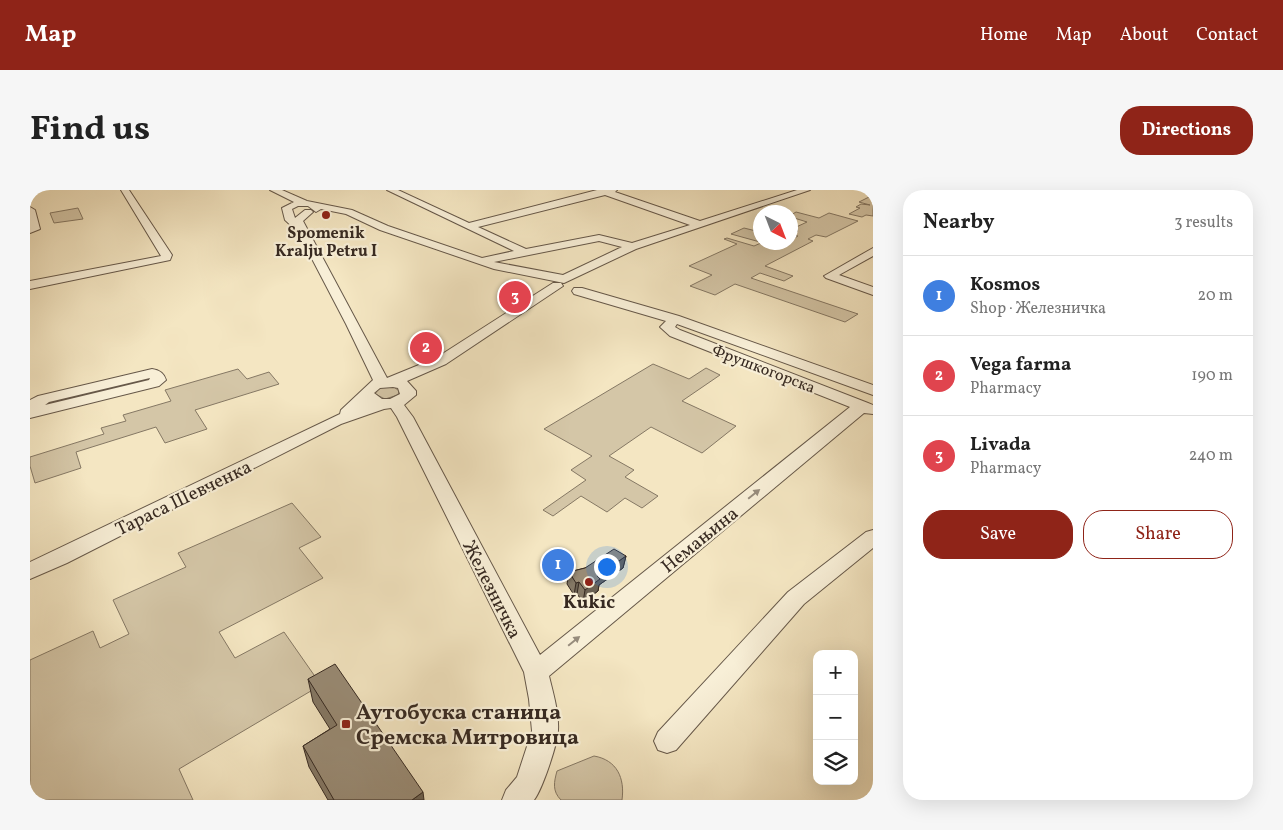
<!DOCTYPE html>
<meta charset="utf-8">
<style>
body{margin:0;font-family:Vollkorn,serif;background:#f6f6f6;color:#222}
.controls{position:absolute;right:15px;bottom:15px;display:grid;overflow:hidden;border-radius:10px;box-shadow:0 5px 20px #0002}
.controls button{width:45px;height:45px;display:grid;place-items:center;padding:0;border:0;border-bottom:1px solid #e0e0e0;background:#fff;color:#222;font:25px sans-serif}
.compass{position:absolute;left:723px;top:15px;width:45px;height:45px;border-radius:50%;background:#fff;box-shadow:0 5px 20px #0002;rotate:138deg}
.you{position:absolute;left:576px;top:376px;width:18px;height:18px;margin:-12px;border:4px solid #fff;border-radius:50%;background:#1a73e8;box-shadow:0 0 0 8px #1a73e833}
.badge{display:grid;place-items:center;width:32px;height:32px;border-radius:50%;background:#8f2418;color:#fff;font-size:16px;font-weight:700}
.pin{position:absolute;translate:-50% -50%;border:2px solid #fff;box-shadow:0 1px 5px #0006}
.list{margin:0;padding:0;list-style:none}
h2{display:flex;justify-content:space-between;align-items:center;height:65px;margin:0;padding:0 20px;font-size:21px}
h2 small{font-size:16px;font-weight:400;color:#767676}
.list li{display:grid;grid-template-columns:32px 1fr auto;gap:15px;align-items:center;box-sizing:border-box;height:80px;padding:0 20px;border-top:1px solid #e0e0e0}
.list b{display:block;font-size:19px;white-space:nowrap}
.list p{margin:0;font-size:16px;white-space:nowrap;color:#767676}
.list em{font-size:16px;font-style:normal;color:#767676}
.actions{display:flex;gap:10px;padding:15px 20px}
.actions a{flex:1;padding:11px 0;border:1px solid #8f2418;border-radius:20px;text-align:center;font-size:18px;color:#8f2418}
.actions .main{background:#8f2418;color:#fff}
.icon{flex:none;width:28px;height:28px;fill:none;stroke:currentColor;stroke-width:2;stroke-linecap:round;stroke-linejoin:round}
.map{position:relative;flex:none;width:843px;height:610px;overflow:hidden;border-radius:20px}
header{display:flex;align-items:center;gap:30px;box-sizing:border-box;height:70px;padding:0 25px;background:#8f2418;color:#fff}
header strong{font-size:24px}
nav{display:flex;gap:28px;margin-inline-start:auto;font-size:18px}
.intro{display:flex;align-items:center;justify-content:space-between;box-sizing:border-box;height:120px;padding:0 30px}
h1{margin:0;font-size:35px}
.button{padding:12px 22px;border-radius:20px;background:#8f2418;color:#fff;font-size:18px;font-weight:700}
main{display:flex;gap:30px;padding:0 30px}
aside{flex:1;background:#fff;border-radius:20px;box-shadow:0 5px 20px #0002}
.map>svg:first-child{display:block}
.green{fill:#d4c6a7;stroke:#857864}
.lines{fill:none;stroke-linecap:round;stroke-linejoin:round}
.minor-casing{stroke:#665849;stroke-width:2}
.minor{fill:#f8efd7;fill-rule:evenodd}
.wall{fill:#847865;stroke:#362921}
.shaded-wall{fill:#6b6152;stroke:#362921}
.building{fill:#998b75;stroke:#362921}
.oneway{fill:#978c7c}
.poi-dot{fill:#8f2418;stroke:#f8efd7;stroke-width:2}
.labels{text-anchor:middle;stroke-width:4.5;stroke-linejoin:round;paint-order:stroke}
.far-poi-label{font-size:16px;font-weight:bold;fill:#362921;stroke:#f8efd7}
.far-street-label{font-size:16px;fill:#362921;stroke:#f8efd7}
.street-label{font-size:19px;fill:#362921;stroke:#f8efd7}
.poi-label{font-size:19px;font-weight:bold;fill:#362921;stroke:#f8efd7}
.near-poi-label{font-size:22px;font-weight:bold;fill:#362921;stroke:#f8efd7;text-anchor:start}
</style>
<header>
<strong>Map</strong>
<nav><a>Home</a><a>Map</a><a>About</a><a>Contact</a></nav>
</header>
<div class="intro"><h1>Find us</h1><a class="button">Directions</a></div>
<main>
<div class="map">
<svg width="843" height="610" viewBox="0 0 843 610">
<rect width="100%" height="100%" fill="#f4e6c2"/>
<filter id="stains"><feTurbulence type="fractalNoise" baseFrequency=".004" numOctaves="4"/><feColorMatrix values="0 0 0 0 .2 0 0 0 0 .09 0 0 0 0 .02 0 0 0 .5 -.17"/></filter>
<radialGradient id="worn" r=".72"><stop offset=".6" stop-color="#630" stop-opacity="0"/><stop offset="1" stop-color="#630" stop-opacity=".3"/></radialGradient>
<!-- green -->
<g class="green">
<path d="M843 5V26L836 25 832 27 819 24 830 18 826 17 831 14 840 15 829 12Z"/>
<path d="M48 18 53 29 24 33 20 23Z"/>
<path d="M766 22 789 28 799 23 828 31 796 47 786 45 778 49 783 51 735 76 763 86 754 91 730 83 721 88 828 124 815 132 705 94 685 105 660 96 682 85 659 76 707 54 694 49 697 48 724 56 731 53 749 56 761 52V50L768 46 762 44 768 41 762 39 777 32 761 27V25Z"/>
<path d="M714 38 730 42V52L701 44Z"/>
<path d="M623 174 659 189 676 178 690 185 652 211 706 236 672 263 621 237 579 266 604 280 595 287 628 306 612 318 595 308 577 322 551 306 523 326 513 320 556 290 541 280 562 266 514 239Z"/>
<path d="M208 179 217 189 239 182 249 194 165 220 177 239 135 253 126 237 46 262 51 278 5 293 0 276V267L74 244 71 238 96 231 93 225 141 211 135 200Z"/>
<path d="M357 196 364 197 369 201 368 205 355 209 345 204 349 198Z"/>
<path d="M262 313 291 347 269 358 293 388 189 442 205 468 254 442 291 495 149 579 163 610H0V470L63 441 70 458 99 444 83 410 156 377 148 363Z"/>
<path d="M564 566C587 570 595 588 592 610H531C522 601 524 592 527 581Z"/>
</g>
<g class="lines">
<!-- minor casing -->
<g class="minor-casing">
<g id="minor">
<path d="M91 0H99L142 65 140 70 0 99V91L131 66Z"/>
<path d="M240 0H252L277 11 322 20 358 36 452 68 484 61 357 0H368L439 33 567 0H587L585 2 670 31 767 0H780L606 59 534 93 464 79 350 40 316 24 291 19 286 22 278 16H268L262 19 265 28 275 20H281L283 22 273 31 357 188 406 168 523 93H531L533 96 416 174 377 191 386 201V205L374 215 383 227 510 465 820 217 640 146 630 137 636 131 544 104 542 101 544 98H552L649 126 843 195V205L647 134 645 137 650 140 838 213 843 215V224L834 223 519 486C523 503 529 522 528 540 528 553 512 600 504 610H472L476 600 487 587 502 541 499 509 494 482 367 227 361 218 354 219 311 234 37 373 0 389V372L310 224 311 220 343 190 316 134 268 42 255 30 252 18 264 12ZM575 5 660 35 602 53 569 45 496 59 448 37ZM569 51 592 57 533 85 464 72ZM363 197 368 198 370 204 360 209H352L344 203 350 198Z"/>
<path d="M0 17 5 20 10 39 0 43Z"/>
<path d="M843 58V66L809 85 843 97V105L796 88 794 86Z"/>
<path d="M122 179C129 180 134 183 136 190L129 196 0 228V210L8 206ZM120 188 119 190 15 215 19 212Z"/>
<path d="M843 340V358L774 414 646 560 637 563 628 560 624 551 628 542 758 402 836 342Z"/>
</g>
</g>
<!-- minor -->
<use href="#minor" class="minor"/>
</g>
<!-- wall -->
<g class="wall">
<path d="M596 366 593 378 569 395 568 401 553 412 547 404 544 405 537 394 539 382 555 378Z"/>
<path d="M278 489 394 610H298L279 577 273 556 300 539 283 512Z"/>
</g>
<!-- shaded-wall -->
<g class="shaded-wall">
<path d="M596 366 593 378 569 395 568 401 553 412 555 400 567 386Z"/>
<path d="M549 392 547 404 544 405 546 393Z"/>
<path d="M393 602 394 610H382Z"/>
</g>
<!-- building -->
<g class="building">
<path d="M584 359 596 366 567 386 570 389 555 400 549 392 546 393 539 382 555 378Z"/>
<path d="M305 474 393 602 382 610H304L273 556 307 535 278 489Z"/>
</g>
<!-- one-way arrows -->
<defs><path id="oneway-solid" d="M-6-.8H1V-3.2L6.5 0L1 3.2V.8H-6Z" transform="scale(1.25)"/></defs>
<g class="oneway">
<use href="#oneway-solid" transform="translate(724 304) rotate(-39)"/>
<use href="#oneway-solid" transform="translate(544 451) rotate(-39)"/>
</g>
<!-- markers -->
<g class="poi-dot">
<circle cx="296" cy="25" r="5"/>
<circle cx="559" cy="392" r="5"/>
<rect x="311" y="529" width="10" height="10" rx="2.5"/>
</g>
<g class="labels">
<!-- far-poi labels -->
<g class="far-poi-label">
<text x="296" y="48">Spomenik<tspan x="296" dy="18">Kralju Petru I</tspan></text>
</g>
<!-- far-street labels -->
<g class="far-street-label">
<text transform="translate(734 178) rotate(21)" y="6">Фрушкогорска</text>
</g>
<!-- street labels -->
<g class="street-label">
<text transform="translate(153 307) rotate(-26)" y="7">Тараса Шевченка</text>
<text transform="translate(669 349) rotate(-39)" y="7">Немањина</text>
<text transform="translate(463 399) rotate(63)" y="7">Железничка</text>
</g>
<!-- poi labels -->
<g class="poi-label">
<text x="559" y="418">Kukic</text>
</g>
<!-- near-poi labels -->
<g class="near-poi-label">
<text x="326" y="529">Аутобуска станица<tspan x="326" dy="25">Сремска Митровица</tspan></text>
</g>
</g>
<rect width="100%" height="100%" filter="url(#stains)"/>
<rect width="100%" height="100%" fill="url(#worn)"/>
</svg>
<div class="controls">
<button>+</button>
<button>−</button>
<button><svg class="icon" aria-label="layers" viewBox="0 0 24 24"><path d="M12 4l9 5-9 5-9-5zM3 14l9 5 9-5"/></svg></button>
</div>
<svg class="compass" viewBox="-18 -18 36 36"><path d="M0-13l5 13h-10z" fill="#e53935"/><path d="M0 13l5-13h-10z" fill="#767676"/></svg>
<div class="you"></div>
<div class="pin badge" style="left:528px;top:375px;background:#3f7fe0">1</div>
<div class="pin badge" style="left:396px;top:158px;background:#e0444e">2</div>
<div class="pin badge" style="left:485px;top:107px;background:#e0444e">3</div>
</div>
<aside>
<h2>Nearby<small>3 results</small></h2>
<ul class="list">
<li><span class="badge" style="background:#3f7fe0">1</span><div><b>Kosmos</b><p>Shop · Железничка</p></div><em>20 m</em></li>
<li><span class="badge" style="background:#e0444e">2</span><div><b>Vega farma</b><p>Pharmacy</p></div><em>190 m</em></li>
<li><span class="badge" style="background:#e0444e">3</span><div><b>Livada</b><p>Pharmacy</p></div><em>240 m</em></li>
</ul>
<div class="actions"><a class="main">Save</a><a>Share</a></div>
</aside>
</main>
